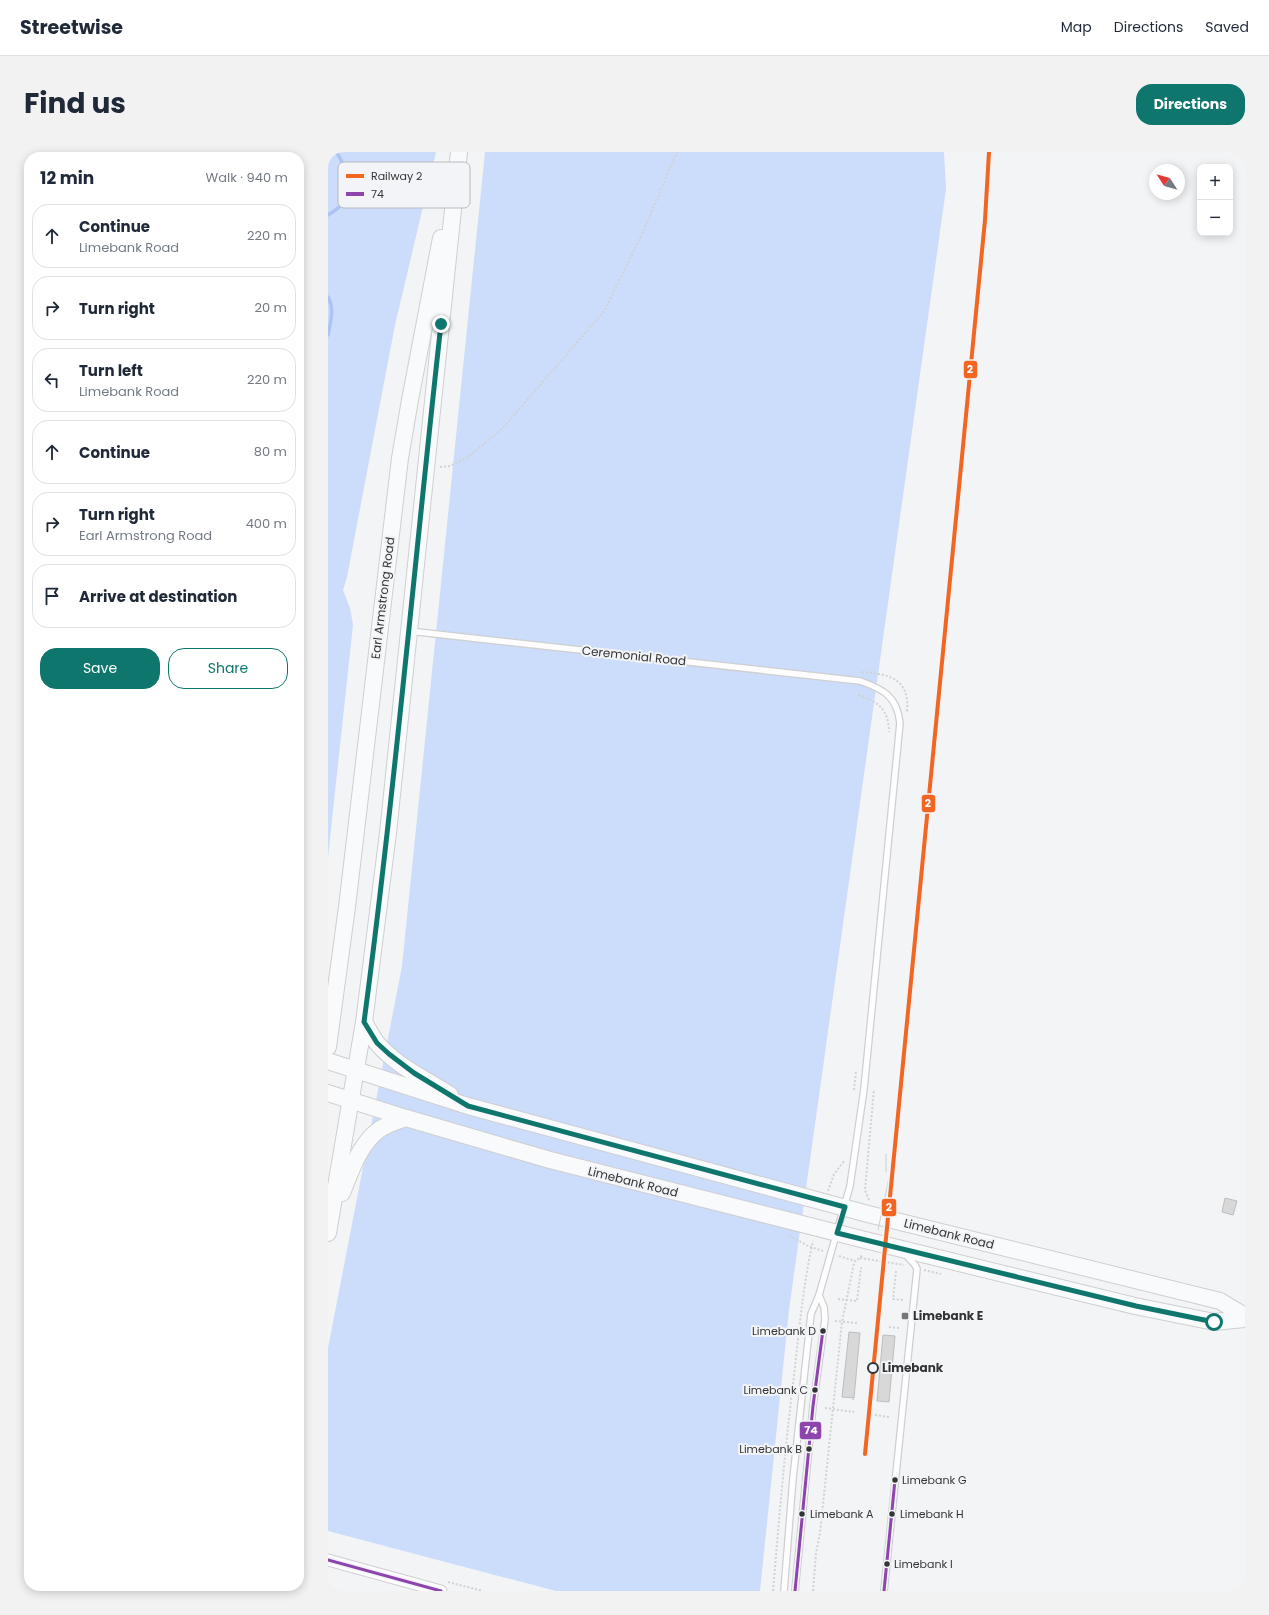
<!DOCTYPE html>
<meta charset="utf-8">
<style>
body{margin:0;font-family:Poppins,sans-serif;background:#f2f2f3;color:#1f2937}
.controls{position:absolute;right:12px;top:12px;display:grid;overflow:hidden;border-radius:8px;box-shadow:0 2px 10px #0003}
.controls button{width:36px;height:36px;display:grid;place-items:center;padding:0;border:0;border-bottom:1px solid #e0e1e3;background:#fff;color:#1f2937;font:20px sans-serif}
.compass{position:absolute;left:821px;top:12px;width:36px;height:36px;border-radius:50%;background:#fff;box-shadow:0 2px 10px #0003;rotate:306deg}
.stop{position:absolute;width:12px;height:12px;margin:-9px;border:3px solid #0f766e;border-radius:50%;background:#fff}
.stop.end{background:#0f766e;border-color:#fff;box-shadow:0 1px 4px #0008}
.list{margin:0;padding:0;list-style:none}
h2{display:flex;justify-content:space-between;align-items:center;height:52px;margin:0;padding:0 16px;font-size:17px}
h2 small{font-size:13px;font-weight:400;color:#747a83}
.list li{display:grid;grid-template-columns:26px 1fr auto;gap:12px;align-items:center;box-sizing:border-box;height:64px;margin:0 8px 8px;padding:0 8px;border:1px solid #e0e1e3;border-radius:16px}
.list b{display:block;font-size:15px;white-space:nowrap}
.list p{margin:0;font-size:13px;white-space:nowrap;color:#747a83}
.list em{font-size:13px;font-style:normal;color:#747a83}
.actions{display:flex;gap:8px;padding:12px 16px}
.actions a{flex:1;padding:9px 0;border:1px solid #0f766e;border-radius:16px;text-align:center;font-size:14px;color:#0f766e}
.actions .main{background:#0f766e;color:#fff}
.icon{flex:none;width:22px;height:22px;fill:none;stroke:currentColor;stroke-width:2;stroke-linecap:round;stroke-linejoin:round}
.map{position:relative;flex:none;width:917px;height:1439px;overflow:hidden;border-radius:16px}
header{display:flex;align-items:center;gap:24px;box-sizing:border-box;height:56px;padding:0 20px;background:#fff;border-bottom:1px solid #e0e1e3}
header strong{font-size:19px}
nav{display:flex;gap:22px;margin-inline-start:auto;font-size:14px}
.intro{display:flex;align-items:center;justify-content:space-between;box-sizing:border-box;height:96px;padding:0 24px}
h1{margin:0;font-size:28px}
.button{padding:10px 18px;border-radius:16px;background:#0f766e;color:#fff;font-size:14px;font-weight:700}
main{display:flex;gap:24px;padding:0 24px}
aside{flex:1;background:#fff;border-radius:16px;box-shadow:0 2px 10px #0003}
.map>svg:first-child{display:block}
.green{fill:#ccdcfb}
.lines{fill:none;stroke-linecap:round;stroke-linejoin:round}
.stream{stroke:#abc4f3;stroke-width:3.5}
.building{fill:#d9d8d9;stroke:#bebebf}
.service-casing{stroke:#cfcfd1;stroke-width:8}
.minor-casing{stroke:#cfcfd1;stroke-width:13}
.secondary-casing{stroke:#cfcfd1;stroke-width:18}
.path{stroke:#d1d2d2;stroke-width:2;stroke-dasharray:2 2;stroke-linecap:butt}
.service{stroke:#fdfdfe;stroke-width:5.5}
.minor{stroke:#fdfdfe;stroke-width:11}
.secondary{stroke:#f9fafb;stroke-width:16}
.tram{stroke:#cecfd0;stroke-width:1}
.bus-1-casing{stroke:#f2f4f7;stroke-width:6}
.bus-1{stroke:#8e44ad;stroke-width:3}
.rail-1-casing{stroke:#f2f4f7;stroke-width:7}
.rail-1{stroke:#f26522;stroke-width:4}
.route{stroke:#0f766e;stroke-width:5}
.poi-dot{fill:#767779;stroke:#f2f4f7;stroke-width:1.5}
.bus-dot{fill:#333435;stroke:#f2f4f7;stroke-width:1.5}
.stop-dot{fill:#f2f4f7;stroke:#333435;stroke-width:2}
.labels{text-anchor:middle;stroke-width:4;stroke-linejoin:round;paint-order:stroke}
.bus-label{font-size:11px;fill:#333435;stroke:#f2f4f7;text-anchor:start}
.street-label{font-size:12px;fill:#333435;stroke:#f2f4f7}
.poi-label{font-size:12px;font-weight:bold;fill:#333435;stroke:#f2f4f7;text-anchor:start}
.stop-label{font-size:12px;font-weight:bold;fill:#333435;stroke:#f2f4f7;text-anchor:start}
.key{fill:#f2f4f7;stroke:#b9babd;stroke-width:1}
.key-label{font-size:11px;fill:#333435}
.line-badge{stroke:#f2f4f7;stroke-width:1.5}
.badge-label{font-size:11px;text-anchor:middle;font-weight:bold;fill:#fff}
</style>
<header>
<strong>Streetwise</strong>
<nav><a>Map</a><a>Directions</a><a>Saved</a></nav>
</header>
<div class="intro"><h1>Find us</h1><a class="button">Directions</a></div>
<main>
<aside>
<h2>12 min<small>Walk · 940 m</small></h2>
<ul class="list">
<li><svg class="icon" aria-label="ahead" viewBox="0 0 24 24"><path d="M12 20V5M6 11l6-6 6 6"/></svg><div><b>Continue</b><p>Limebank Road</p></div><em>220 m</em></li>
<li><svg class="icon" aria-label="right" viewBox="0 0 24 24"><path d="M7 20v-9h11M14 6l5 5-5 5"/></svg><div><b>Turn right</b></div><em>20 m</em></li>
<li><svg class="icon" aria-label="left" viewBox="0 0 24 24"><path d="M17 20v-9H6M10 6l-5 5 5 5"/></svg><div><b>Turn left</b><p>Limebank Road</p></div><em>220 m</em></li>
<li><svg class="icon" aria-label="ahead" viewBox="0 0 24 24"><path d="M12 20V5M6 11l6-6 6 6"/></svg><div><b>Continue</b></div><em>80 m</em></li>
<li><svg class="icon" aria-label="right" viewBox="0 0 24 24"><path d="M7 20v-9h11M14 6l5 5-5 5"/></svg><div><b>Turn right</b><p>Earl Armstrong Road</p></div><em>400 m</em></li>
<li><svg class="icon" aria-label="arrive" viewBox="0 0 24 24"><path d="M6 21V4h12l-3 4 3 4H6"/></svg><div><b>Arrive at destination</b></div></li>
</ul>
<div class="actions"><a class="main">Save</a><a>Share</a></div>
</aside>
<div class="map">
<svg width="917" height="1439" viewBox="0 0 917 1439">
<rect width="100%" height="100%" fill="#f3f4f6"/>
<!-- green -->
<g class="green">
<path d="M0 0H108L67 173 19 425 15 438 22 456 25 473 0 705Z"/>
<path d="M157 0H616L618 37 461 1158 432 1439H228L0 1379V1196L74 814Z"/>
</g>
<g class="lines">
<!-- stream -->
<g class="stream">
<path d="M0 63C6 60 16 52 18 45 23 33 16 10 8 0"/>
<path d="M0 145C7 157 2 171 0 183"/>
</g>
</g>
<!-- building -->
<g class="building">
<path d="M897 1046 909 1049 905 1063 894 1060Z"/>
<path d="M521 1180 532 1181 526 1246 514 1245Z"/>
<path d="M555 1183 567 1184 561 1250 549 1249Z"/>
</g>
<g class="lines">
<!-- service casing -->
<g class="service-casing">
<g id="service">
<path d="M81 479 532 529C555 537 569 544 572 571L536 937 522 1034 491 1143 483 1162 465 1326 456 1439"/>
<path d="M467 1439 485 1254 497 1167 496 1155 491 1143"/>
<path d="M556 1439 589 1117 587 1113 578 1103"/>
</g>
</g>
<!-- minor casing -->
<g class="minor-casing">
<path id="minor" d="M0 1408 113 1439"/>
</g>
<!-- secondary casing -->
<g class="secondary-casing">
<g id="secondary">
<path d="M36 870C40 877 44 885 49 891 68 914 98 927 122 943"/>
<path d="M0 895 19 755 72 306 82 248 113 86"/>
<path d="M0 909 140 954 540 1062 892 1149 917 1164"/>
<path d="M0 941 78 966 222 1008 537 1088 807 1154 886 1170 917 1167"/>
<path d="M14 1041C23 1019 31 992 52 977 60 972 69 969 78 966"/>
<path d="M0 1081 36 870 60 681 131 0"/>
</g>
</g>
<!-- path -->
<g class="path">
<path d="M112 315 122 314 140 305 174 277 277 158 314 82 349 0"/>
<path d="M534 520C562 522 582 527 579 560"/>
<path d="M530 543C549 549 561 557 561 580"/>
<path d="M526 938 528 919"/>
<path d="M500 1039 506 1022 517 1008"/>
<path d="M541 1048 537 1038 546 937"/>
<path d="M461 1083 480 1094 495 1099"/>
<path d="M511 1104 527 1109"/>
<path d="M532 1106 576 1113"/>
<path d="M596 1118 613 1122"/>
<path d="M567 1120H568L565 1147 575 1148"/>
<path d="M510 1147 529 1149 533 1116H534"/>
<path d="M507 1169 529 1171"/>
<path d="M561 1175 571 1176"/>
<path d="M525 1248V1241"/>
<path d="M551 1250 552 1244"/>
<path d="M497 1256 526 1260"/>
<path d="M547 1263 561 1265"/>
<path d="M120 1430 155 1439"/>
<path d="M445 1439C451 1367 457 1296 466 1224 471 1179 475 1133 485 1089"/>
<path d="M485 1439 488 1401 492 1381 514 1170 526 1111 527 1109 532 1106 535 1102"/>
</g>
<!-- service -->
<use href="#service" class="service"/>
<!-- minor -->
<use href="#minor" class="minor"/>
<!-- secondary -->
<use href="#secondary" class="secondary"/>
<!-- tram -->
<g class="tram">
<path d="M558 1002V1020"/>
<path d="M558 1058V1079"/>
<path d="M550 1078 566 1002"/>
</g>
<!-- bus-1 casing -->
<g class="bus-1-casing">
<g id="bus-1">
<path d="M0 1408 113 1439"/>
<path d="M467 1439 485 1254 495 1178"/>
<path d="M556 1439 567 1328"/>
</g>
</g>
<!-- bus-1 -->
<use href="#bus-1" class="bus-1"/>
<!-- rail-1 casing -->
<g class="rail-1-casing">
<path id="rail-1" d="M537 1302 657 68 661 0"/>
</g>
<!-- rail-1 -->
<use href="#rail-1" class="rail-1"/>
</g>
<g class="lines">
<!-- route -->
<path class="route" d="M113 172C87 404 67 638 36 870L49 891 61 902 86 921 140 954 517 1055 509 1081 808 1154 886 1170"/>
</g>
<!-- markers -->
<rect class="poi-dot" x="573" y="1160" width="8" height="8" rx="2"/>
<g class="bus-dot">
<circle cx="495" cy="1179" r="3.5"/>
<circle cx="487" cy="1238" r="3.5"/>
<circle cx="481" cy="1297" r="3.5"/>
<circle cx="567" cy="1328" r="3.5"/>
<circle cx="474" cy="1362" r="3.5"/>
<circle cx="564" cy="1362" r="3.5"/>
<circle cx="559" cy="1412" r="3.5"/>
</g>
<circle class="stop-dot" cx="545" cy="1216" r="5"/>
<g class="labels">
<!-- bus labels -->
<g class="bus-label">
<text x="488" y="1183" text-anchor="end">Limebank D</text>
<text x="480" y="1242" text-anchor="end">Limebank C</text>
<text x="474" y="1301" text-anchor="end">Limebank B</text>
<text x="574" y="1332">Limebank G</text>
<text x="482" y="1366">Limebank A</text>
<text x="572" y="1366">Limebank H</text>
<text x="566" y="1416">Limebank I</text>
</g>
<!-- street labels -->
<g class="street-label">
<text transform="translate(55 446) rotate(-83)" y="4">Earl Armstrong Road</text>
<text transform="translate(306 504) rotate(6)" y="4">Ceremonial Road</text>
<text transform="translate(305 1030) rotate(14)" y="4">Limebank Road</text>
<text transform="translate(621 1082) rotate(14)" y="4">Limebank Road</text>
</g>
<!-- poi labels -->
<g class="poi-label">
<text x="585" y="1168">Limebank E</text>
</g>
<!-- stop labels -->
<g class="stop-label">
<text x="554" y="1220">Limebank</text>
</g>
</g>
<!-- legend -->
<rect x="10" y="10" width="132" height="46" rx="6" class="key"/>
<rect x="18" y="22" width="18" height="4" fill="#f26522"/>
<rect x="18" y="40" width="18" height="4" fill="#8e44ad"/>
<g class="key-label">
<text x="43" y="28">Railway 2</text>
<text x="43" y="46">74</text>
</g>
<g class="line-badge">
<rect x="635" y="208" width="15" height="19" rx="4" fill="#f26522"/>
<rect x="593" y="642" width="15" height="19" rx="4" fill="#f26522"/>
<rect x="553" y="1046" width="16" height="19" rx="4" fill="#f26522"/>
<rect x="471" y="1269" width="23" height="19" rx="4" fill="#8e44ad"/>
</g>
<g class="badge-label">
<text x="642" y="221">2</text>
<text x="600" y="655">2</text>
<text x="561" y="1059">2</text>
<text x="483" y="1282">74</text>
</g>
</svg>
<div class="controls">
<button>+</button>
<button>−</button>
</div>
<svg class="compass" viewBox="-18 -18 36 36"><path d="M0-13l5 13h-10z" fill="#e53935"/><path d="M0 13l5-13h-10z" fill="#747a83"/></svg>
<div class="stop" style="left:886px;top:1170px"></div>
<div class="stop end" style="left:113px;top:172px"></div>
</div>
</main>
